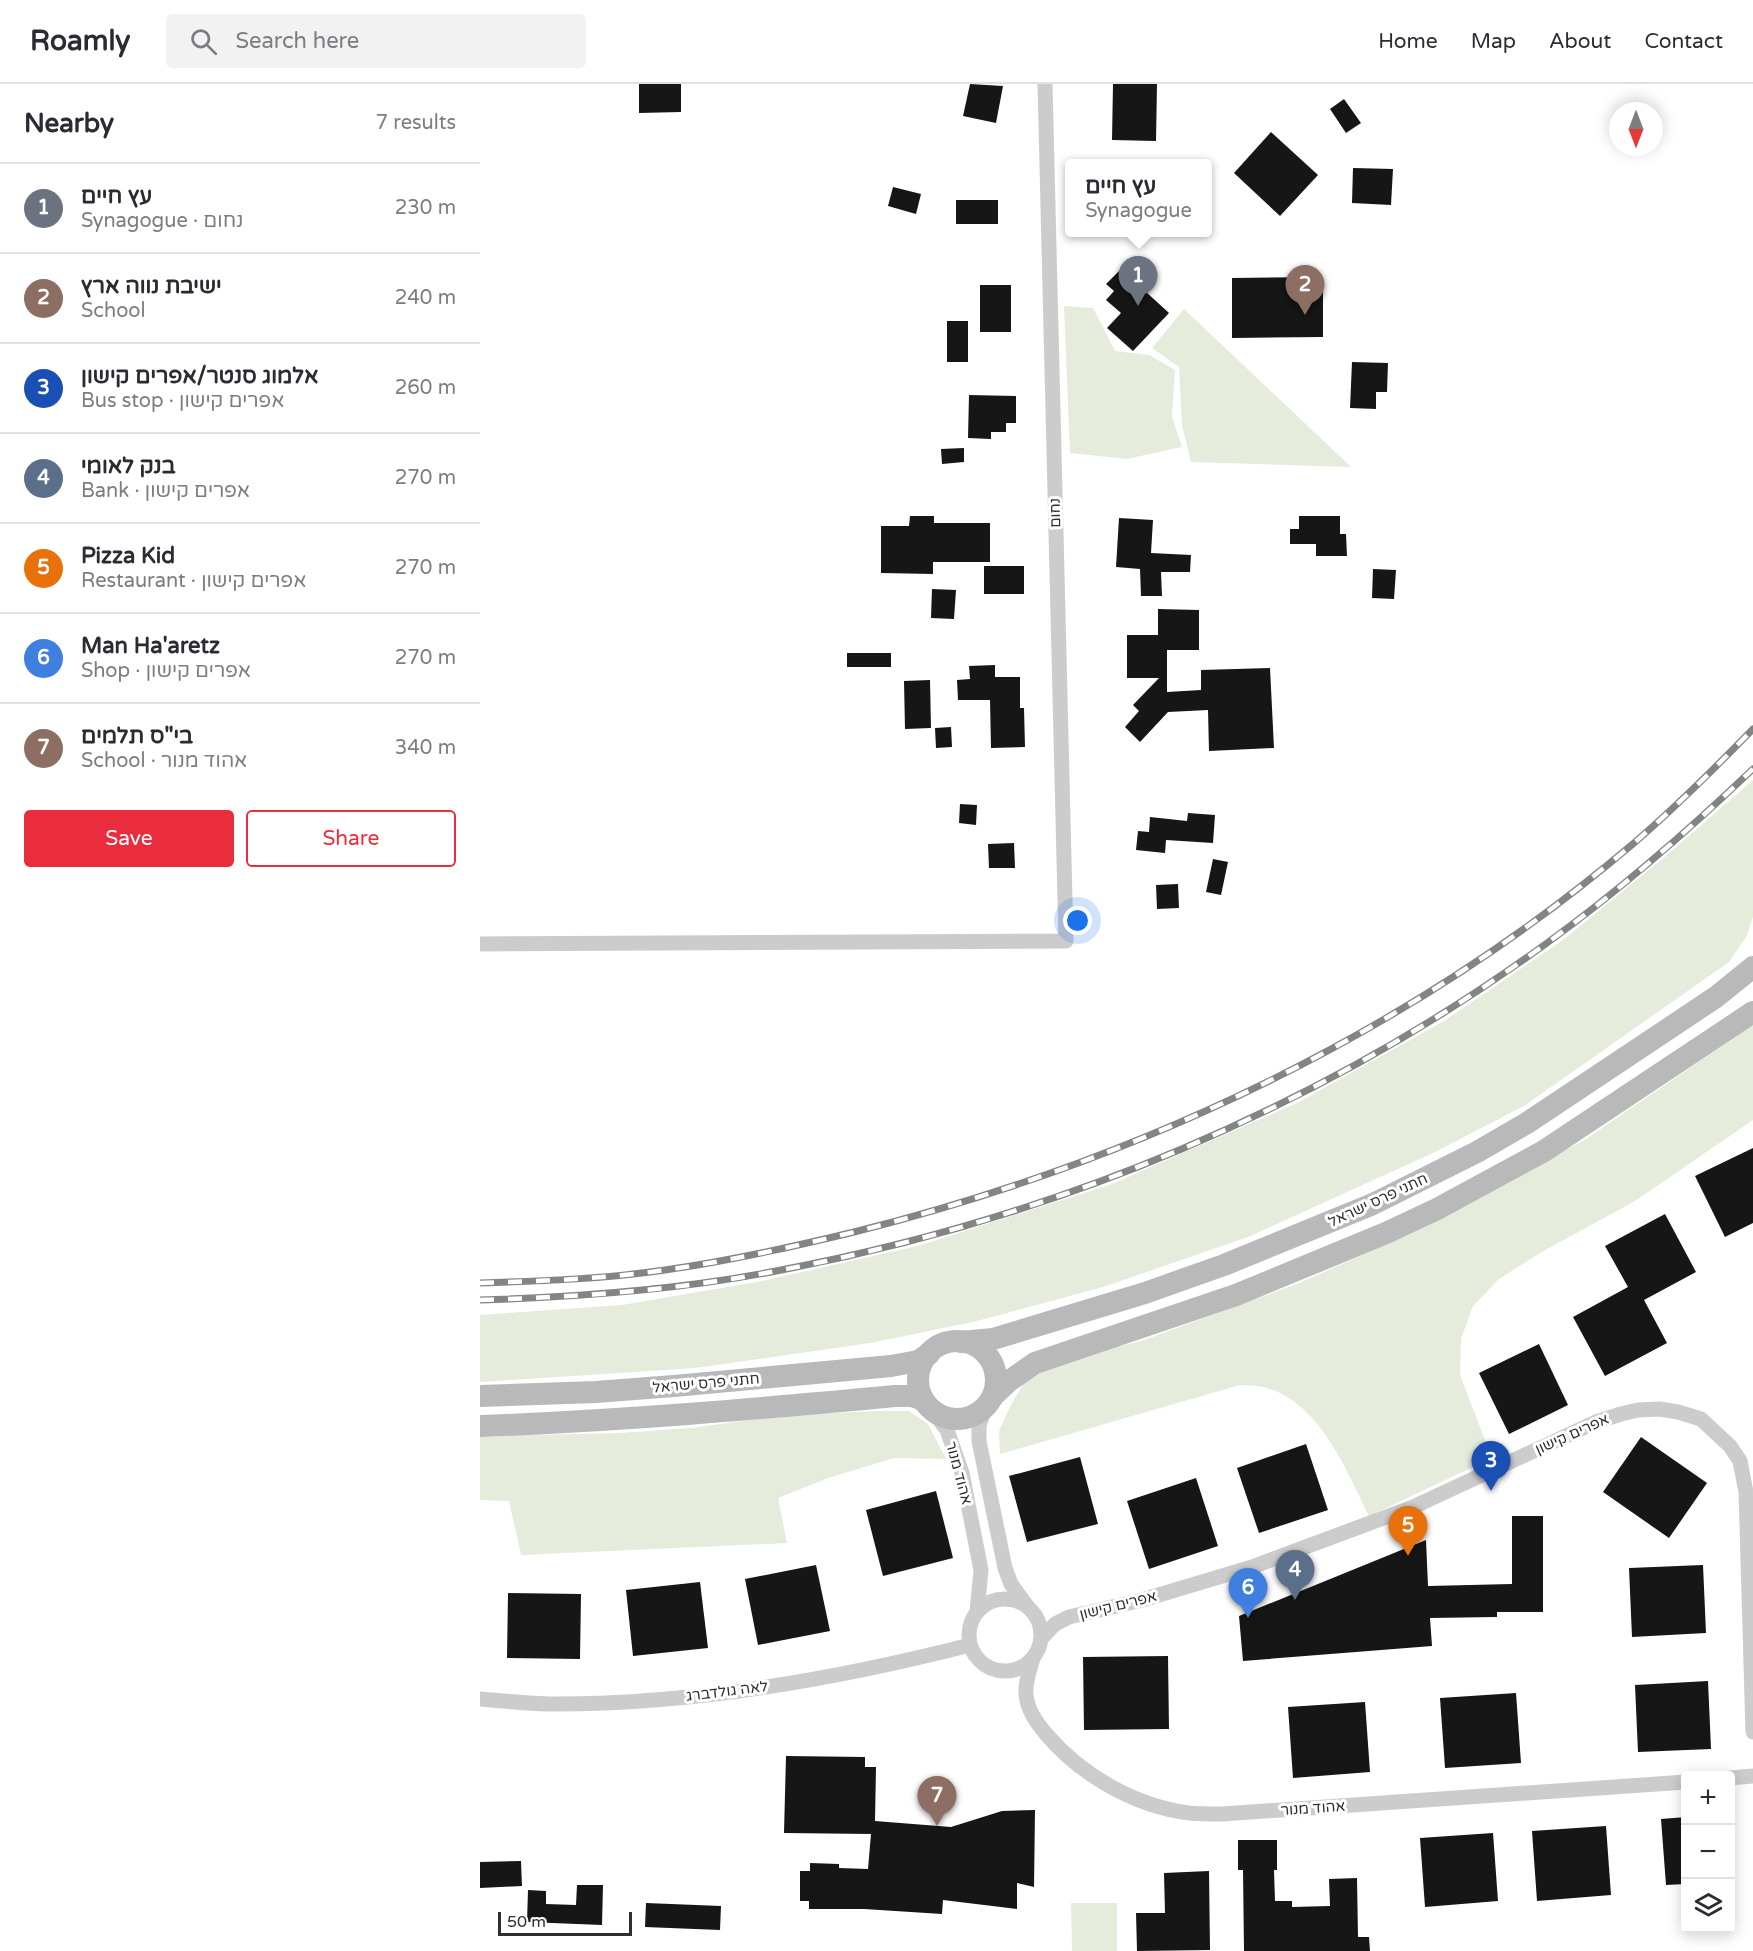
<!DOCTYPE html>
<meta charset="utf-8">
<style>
body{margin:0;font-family:"Varela Round",Heebo,sans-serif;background:#f2f2f3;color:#2b2b33}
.controls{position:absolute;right:18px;bottom:18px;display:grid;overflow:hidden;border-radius:6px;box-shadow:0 3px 15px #0003}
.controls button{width:54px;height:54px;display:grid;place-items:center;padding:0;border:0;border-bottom:2px solid #e1e1e2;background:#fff;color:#2b2b33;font:30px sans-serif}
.compass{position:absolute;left:1129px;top:18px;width:54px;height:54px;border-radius:50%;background:#fff;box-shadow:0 3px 15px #0003;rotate:180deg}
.scale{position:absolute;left:18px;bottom:15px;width:134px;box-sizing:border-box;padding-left:6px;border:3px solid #2f2f2f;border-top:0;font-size:16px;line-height:21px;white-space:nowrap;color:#2f2f2f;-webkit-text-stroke:4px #fff;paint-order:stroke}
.you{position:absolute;left:598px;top:837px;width:21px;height:21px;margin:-15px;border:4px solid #fff;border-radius:50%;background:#1a73e8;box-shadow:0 0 0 9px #1a73e833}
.badge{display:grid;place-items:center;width:39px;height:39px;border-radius:50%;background:#e92d3c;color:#fff;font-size:20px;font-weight:700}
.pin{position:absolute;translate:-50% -50px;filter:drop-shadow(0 2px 3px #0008)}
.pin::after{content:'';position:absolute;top:32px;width:21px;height:18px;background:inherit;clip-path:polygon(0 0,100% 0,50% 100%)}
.popup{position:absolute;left:585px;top:75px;width:147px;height:78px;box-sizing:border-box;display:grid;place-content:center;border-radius:6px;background:#fff;filter:drop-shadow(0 2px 4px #0005);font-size:20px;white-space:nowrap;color:#7c7c81}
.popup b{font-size:22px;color:#2b2b33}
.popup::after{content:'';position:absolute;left:50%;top:100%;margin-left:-12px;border:12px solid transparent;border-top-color:#fff}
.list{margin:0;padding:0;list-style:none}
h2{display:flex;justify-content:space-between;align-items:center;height:78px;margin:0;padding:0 24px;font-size:26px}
h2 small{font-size:20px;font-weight:400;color:#7c7c81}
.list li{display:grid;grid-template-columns:39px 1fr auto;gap:18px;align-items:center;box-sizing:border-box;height:90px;padding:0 24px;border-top:2px solid #e1e1e2}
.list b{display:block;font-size:22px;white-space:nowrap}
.list p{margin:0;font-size:20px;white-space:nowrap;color:#7c7c81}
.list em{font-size:20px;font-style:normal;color:#7c7c81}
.actions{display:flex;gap:12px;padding:18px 24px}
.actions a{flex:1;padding:14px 0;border:2px solid #e92d3c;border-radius:6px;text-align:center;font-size:21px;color:#e92d3c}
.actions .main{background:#e92d3c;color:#fff}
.icon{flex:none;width:33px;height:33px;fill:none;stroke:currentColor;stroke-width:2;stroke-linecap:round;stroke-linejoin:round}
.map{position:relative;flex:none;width:1273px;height:1867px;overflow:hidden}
header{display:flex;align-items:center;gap:36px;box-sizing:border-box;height:84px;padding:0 30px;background:#fff;border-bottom:2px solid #e1e1e2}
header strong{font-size:28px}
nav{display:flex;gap:33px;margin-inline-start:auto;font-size:21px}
.search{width:420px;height:54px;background:#f2f2f3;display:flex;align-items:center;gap:15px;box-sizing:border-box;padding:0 21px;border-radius:6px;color:#7c7c81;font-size:22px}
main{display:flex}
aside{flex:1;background:#fff}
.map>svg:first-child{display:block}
.green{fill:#e5ecdc}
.building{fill:#161616}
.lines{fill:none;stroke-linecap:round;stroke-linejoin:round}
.street{stroke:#ccc;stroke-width:15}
.secondary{stroke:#b9b9b9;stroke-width:22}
.rail-casing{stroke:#848484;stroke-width:7}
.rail{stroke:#fff;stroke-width:4.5;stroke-dasharray:14;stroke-linecap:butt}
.labels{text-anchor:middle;stroke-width:6;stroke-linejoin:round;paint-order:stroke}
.street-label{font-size:15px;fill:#2f2f2f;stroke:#fff}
</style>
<header>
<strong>Roamly</strong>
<div class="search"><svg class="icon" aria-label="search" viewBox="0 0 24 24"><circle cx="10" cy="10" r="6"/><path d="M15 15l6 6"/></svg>Search here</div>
<nav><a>Home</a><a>Map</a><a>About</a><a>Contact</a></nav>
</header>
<main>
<aside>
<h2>Nearby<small>7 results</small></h2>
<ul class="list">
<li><span class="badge" style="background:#6b7280">1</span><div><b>עץ חיים</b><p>Synagogue · נחום</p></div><em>230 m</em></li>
<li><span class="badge" style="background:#8d6e63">2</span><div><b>ישיבת נווה ארץ</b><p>School</p></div><em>240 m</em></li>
<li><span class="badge" style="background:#1a4fb4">3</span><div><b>אלמוג סנטר/אפרים קישון</b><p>Bus stop · אפרים קישון</p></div><em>260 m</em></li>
<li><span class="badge" style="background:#5c6f8a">4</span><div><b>בנק לאומי</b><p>Bank · אפרים קישון</p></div><em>270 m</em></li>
<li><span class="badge" style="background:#e8710a">5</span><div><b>Pizza Kid</b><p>Restaurant · אפרים קישון</p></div><em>270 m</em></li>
<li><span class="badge" style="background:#3f7fe0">6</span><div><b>Man Ha'aretz</b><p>Shop · אפרים קישון</p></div><em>270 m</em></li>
<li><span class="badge" style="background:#8d6e63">7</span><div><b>בי&quot;ס תלמים</b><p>School · אהוד מנור</p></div><em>340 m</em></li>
</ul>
<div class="actions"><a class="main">Save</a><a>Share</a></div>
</aside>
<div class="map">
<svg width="1273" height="1867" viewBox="0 0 1273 1867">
<rect width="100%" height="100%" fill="#fff"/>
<!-- green -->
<g class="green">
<path d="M584 222 613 224 635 267 669 271 695 286 692 333 702 363 647 375 590 369Z"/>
<path d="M704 225 871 383 711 378 702 341 699 283 672 264Z"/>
<path d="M1273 696V833L1266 853 1249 878 1044 1022 953 1069 768 1153 623 1203 493 1238 390 1259 215 1284 0 1298V1231L142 1221 282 1197 438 1162 632 1100 817 1019 964 937 1083 856 1187 771Z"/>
<path d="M1273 941V1036L1155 1117 1060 1169 1019 1195 993 1222 981 1255 980 1291 1012 1374 889 1432C866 1386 840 1317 783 1303 776 1301 767 1302 760 1301L520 1370 519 1347 530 1323 543 1300 580 1276 661 1257 817 1200 932 1149 1106 1055Z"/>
<path d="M397 1327H429L448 1340 466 1375 414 1374 348 1394 298 1414 307 1459 41 1471 29 1417 0 1416V1352L140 1349 211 1344 306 1331Z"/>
<path d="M591 1819H637V1867H592Z"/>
</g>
<!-- building -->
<g class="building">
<path d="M159 0H201V28L159 29Z"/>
<path d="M490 0 523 2 516 39 483 32Z"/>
<path d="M633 0H677L676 57 632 56Z"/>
<path d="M864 15 881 39 866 49 850 25Z"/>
<path d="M791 48 838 91 800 132 754 89Z"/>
<path d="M873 84 913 85 911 121 872 119Z"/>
<path d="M413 103 441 110 436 130 408 122Z"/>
<rect x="476" y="116" width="42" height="24"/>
<path d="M641 185 689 229 653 267 627 244 641 229 626 216 634 207 626 200Z"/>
<path d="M843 193V253L752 254V194Z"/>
<rect x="500" y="201" width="31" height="47"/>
<rect x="467" y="237" width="21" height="41"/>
<path d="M872 278 908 279 907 308H896V325L870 324Z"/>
<path d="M489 311 536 312V339H526V348H511V355L488 354Z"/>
<path d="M484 364V378L462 380 461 365Z"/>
<path d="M430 432H454V439H510V478H453V490L401 489V442H429Z"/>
<path d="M819 432H860V450H866L867 472H836V460H810V445H819Z"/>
<path d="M639 434 673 436 671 469 711 471 710 488H681L682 512H661L660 485 636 483Z"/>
<rect x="504" y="482" width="40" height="28"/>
<path d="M893 485 916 486 914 515 892 514Z"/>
<path d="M452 505 476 506 474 535 451 534Z"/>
<path d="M678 525 719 526V566H687V608L721 606V586L790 584 794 664 729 667 728 626 688 628 660 658 645 643 659 627 653 621 679 594H647V551H678Z"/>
<rect x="367" y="569" width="44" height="14"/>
<path d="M515 581V593H540V624H544L545 663 511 664 510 616H478L477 596 490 595 489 582Z"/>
<path d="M450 596 451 644 425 645 424 597Z"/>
<path d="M471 643 472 663 456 664 455 644Z"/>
<path d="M480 720 497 721 496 741 479 739Z"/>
<path d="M708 729 735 731 733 759 686 756 685 769 656 766 658 747 669 748 670 733 707 737Z"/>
<path d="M534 759 535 784H509L508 760Z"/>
<path d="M733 775 748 778 741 811 726 808Z"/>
<path d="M698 800 699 824 677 825 676 801Z"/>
<path d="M1273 1064V1139L1245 1153 1215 1092Z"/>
<path d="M1185 1130 1216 1188 1164 1216 1187 1259 1125 1292 1093 1233 1148 1203 1125 1162Z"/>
<path d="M1059 1260 1088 1321 1029 1350 999 1289Z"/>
<path d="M1161 1353 1227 1399 1189 1454 1123 1408Z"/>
<path d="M826 1360 848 1426 779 1449 757 1384Z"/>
<path d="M600 1373 618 1440 547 1458 529 1392Z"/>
<path d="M716 1394 738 1462 669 1485 647 1417Z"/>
<path d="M456 1407 473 1474 403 1492 386 1426Z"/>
<path d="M1032 1432H1063V1528H1017V1533L950 1534 952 1562 763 1577 759 1532 946 1456 948 1502 1032 1500Z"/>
<path d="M336 1481 350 1547 278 1561 265 1495Z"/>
<path d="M1223 1481 1226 1549 1152 1553 1149 1484Z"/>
<path d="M220 1498 228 1564 153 1572 146 1506Z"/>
<path d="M28 1509 101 1510 100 1575 27 1574Z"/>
<path d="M688 1572 689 1645 604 1646 603 1573Z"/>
<path d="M1228 1597 1231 1665 1158 1668 1155 1601Z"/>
<path d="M1036 1609 1041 1679 965 1684 960 1614Z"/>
<path d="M885 1618 890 1688 813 1694 808 1623Z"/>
<path d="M306 1672 385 1673V1683H396L395 1737 471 1743 522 1727 555 1726 554 1803 537 1799V1825L463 1816 462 1830 384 1825H329V1817H320V1787H330V1779L359 1780V1784L388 1785 391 1750 304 1749Z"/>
<path d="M1206 1733V1800L1186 1801 1181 1735Z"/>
<path d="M1126 1742 1131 1811 1057 1817 1052 1747Z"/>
<path d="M1013 1749 1018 1817 945 1823 940 1754Z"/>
<path d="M758 1756H797V1786H794L795 1817H812V1823L850 1822 849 1795 877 1794 878 1853H889L890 1867H764L763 1786H758Z"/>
<path d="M41 1777 42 1802 0 1804V1778Z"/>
<path d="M729 1787 730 1866 657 1867 656 1829H685L684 1789Z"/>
<path d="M97 1801H123L122 1841 47 1838 48 1806 66 1807V1820L96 1821Z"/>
<path d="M166 1819 241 1822 240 1846 165 1843Z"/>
</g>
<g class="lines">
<!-- street -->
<g class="street">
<path d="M0 860 586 857 565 0"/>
<path d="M505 1323 499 1342V1357L525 1484 531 1500 547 1522"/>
<path d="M452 1326 467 1346 482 1389 501 1486 497 1528"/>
<circle cx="525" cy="1551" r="36"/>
<path d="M561 1555 575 1540 589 1533 662 1516 772 1483 933 1423 1116 1338 1141 1330 1158 1326 1179 1325 1198 1328 1221 1335 1250 1362 1260 1377 1266 1408 1273 1648"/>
<path d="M553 1574C550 1585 545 1598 546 1610 547 1626 557 1639 566 1650 602 1692 655 1722 709 1729 720 1730 731 1730 742 1730L1206 1698"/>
<path d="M0 1615C23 1617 45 1619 68 1620 211 1621 353 1596 490 1561"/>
<path d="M1250 1694 1273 1692"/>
</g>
<!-- secondary -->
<g class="secondary">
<circle cx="477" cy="1296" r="39"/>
<path d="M481 1258 513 1255 665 1209 744 1181 893 1120 997 1068 1047 1039 1236 913 1273 883"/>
<path d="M0 1312 116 1308 194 1302 411 1282 438 1277 449 1270"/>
<path d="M513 1312 529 1297 555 1279 756 1211 906 1149 957 1125 1064 1067 1273 928"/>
<path d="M0 1342C139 1337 276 1325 415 1312H432L443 1316"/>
</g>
<!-- rail casing -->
<g class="rail-casing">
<g id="rail">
<path d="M0 1199C62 1197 124 1195 185 1186 249 1177 312 1163 374 1148 659 1077 930 949 1154 759 1196 723 1235 684 1273 645"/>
<path d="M0 1216C99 1213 199 1206 296 1187 573 1135 839 1025 1067 859 1140 806 1208 747 1273 685"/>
</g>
</g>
<!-- rail -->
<use href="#rail" class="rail"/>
</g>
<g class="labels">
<!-- street labels -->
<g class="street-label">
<text transform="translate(575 429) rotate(-91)" y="5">נחום</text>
<text transform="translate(898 1116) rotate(-25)" y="5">חתני פרס ישראל</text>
<text transform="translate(226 1299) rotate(-5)" y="5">חתני פרס ישראל</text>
<text transform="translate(1092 1350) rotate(-24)" y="5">אפרים קישון</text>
<text transform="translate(479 1389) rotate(75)" y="5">אהוד מנור</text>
<text transform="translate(638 1521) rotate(-14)" y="5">אפרים קישון</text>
<text transform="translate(247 1607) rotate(-7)" y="5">לאה גולדברג</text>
<text transform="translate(833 1724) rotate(-4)" y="5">אהוד מנור</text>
</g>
</g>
</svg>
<div class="controls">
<button>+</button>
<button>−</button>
<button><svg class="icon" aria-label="layers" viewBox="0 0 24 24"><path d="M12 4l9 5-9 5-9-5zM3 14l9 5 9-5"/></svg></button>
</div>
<svg class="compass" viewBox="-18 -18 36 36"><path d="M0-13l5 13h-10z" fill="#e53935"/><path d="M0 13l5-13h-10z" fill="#7c7c81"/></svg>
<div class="scale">50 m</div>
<div class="you"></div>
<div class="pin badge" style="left:658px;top:222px;background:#6b7280">1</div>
<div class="popup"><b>עץ חיים</b>Synagogue</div>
<div class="pin badge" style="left:825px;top:231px;background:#8d6e63">2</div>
<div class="pin badge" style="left:1011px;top:1407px;background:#1a4fb4">3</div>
<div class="pin badge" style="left:815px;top:1516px;background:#5c6f8a">4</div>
<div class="pin badge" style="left:928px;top:1472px;background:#e8710a">5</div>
<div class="pin badge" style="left:768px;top:1534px;background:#3f7fe0">6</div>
<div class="pin badge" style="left:457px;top:1742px;background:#8d6e63">7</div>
</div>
</main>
